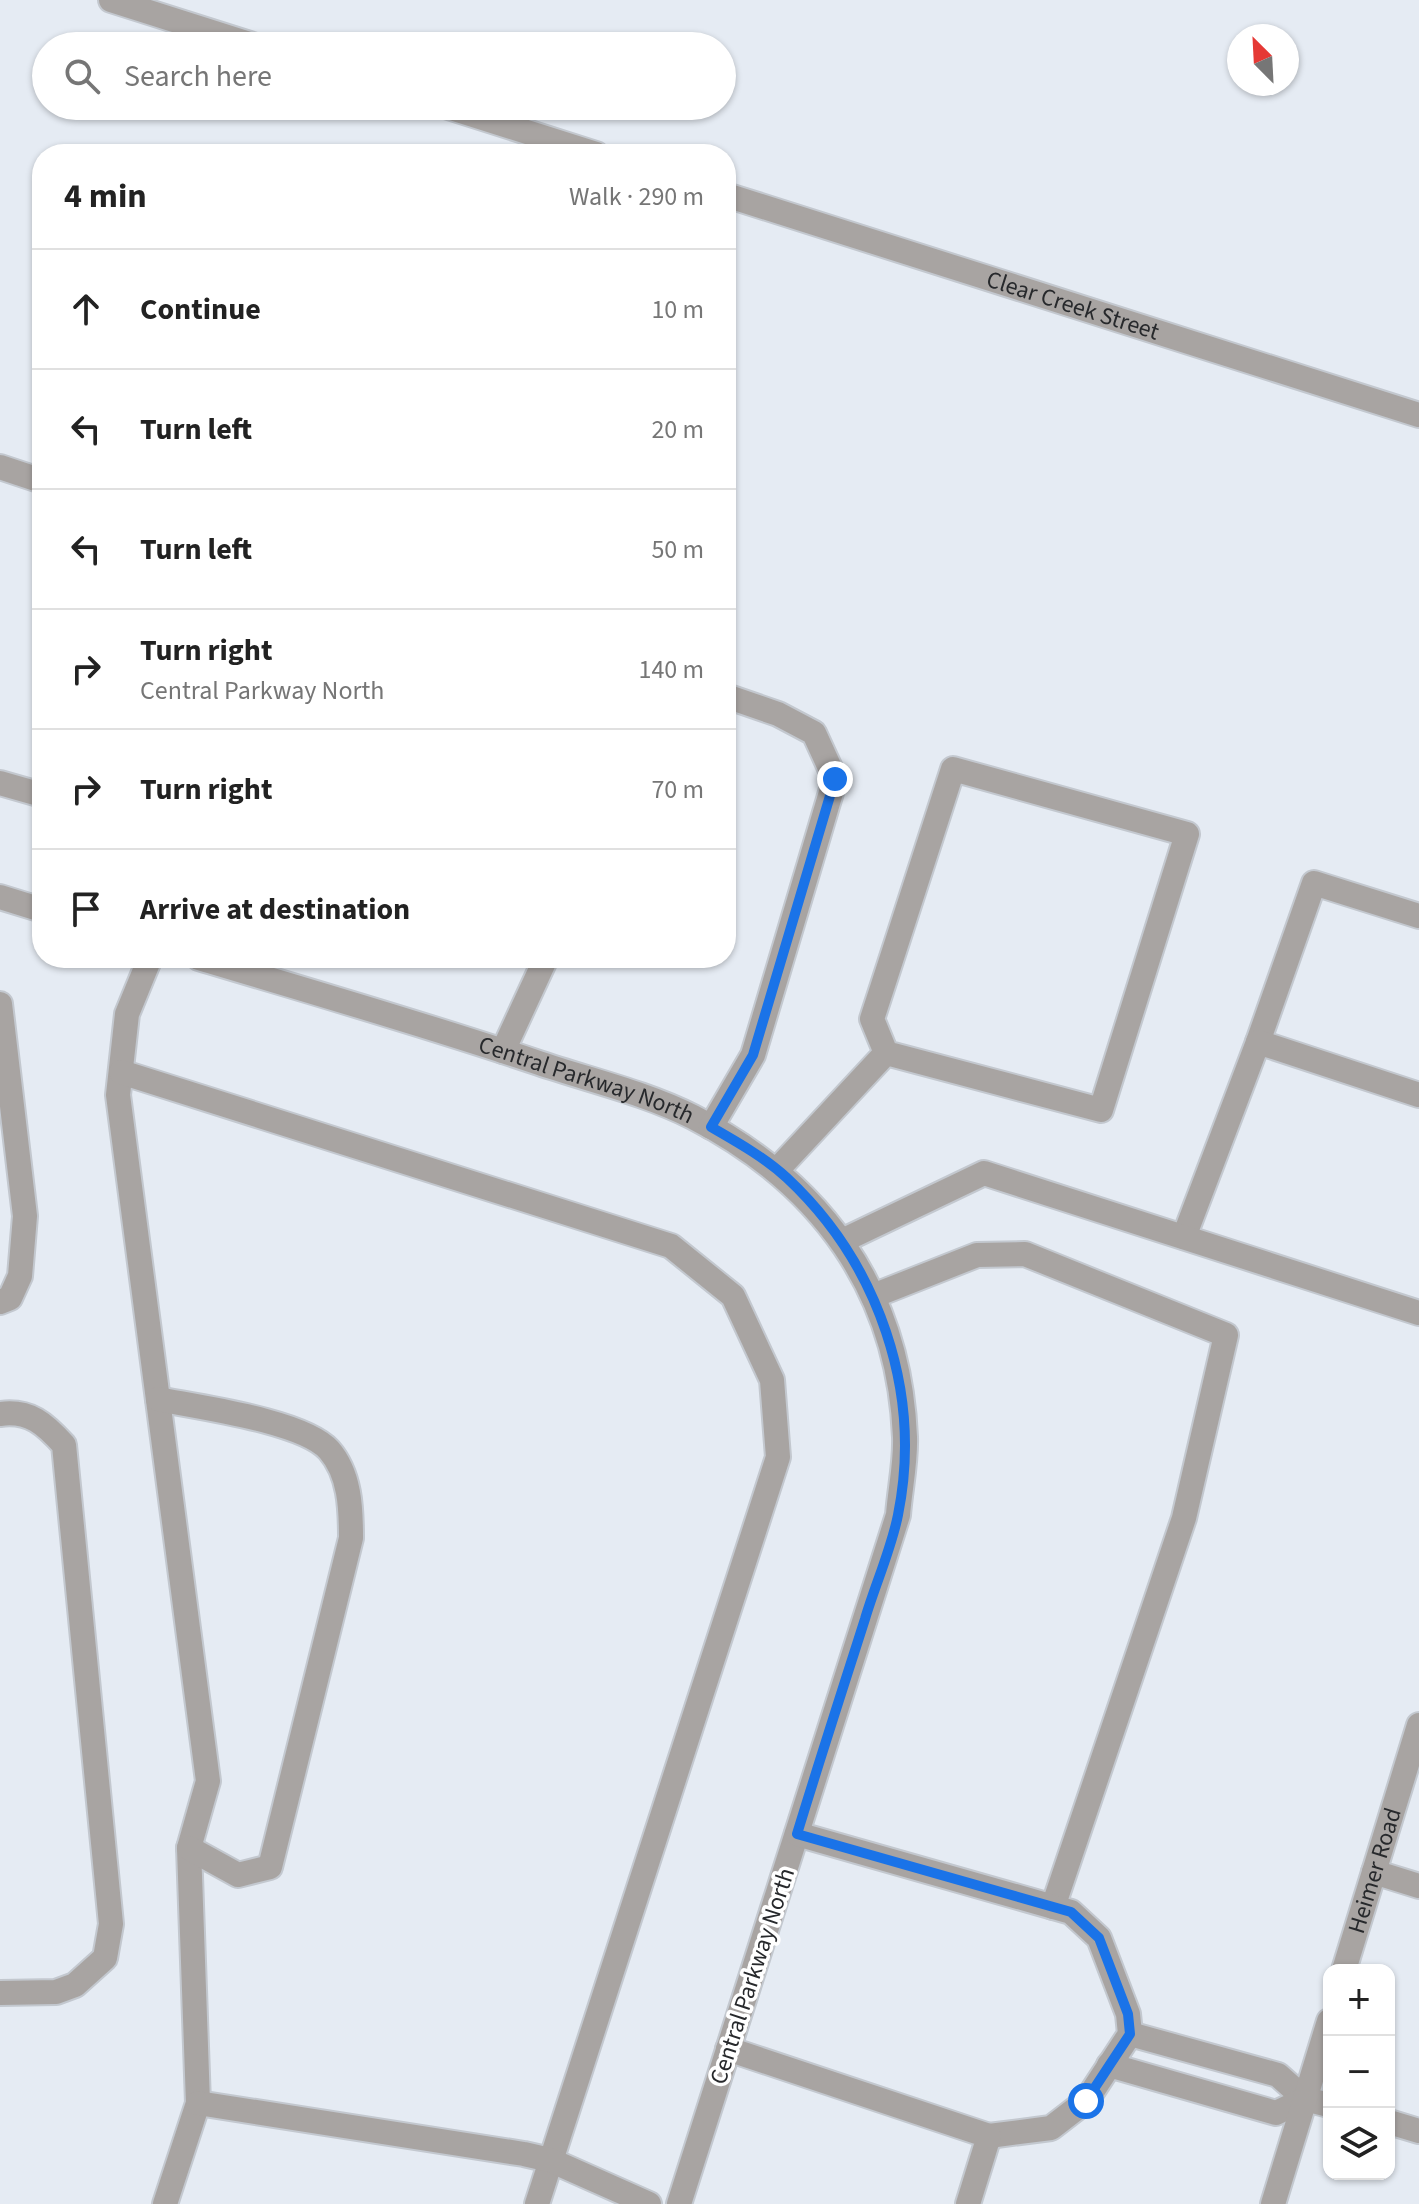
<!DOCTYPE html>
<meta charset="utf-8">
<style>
body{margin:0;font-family:"Source Sans 3",sans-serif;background:#f6f6f6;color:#222}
.controls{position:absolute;right:24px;bottom:24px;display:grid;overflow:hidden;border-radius:16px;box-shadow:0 2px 6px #0004}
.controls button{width:72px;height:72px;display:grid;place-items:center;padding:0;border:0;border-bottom:2px solid #e0e0e0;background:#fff;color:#222;font:40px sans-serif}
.compass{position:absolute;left:1227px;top:24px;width:72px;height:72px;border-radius:50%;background:#fff;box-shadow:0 2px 6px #0004;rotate:336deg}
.stop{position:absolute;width:24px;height:24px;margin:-18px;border:6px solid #1a73e8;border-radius:50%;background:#fff}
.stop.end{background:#1a73e8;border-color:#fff;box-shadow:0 2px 8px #0008}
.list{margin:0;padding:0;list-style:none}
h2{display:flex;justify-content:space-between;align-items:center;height:104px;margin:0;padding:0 32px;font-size:34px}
h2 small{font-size:26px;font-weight:400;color:#767676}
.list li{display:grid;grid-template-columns:52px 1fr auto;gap:24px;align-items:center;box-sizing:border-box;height:120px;padding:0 32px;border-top:2px solid #e0e0e0}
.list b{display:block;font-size:30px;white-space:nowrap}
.list p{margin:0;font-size:26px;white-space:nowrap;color:#767676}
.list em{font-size:26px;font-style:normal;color:#767676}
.icon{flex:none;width:44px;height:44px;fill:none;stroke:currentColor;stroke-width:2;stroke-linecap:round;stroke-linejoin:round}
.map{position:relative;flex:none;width:1419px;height:2204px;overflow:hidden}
.search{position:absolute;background:#fff;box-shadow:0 2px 6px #0004;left:32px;top:32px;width:704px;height:88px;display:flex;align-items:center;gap:20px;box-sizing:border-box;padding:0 28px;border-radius:44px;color:#767676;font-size:30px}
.panel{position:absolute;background:#fff;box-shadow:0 2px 6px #0004;left:32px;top:144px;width:704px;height:824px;border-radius:32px}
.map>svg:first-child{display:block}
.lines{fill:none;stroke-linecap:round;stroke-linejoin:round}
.minor-casing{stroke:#c3c8cf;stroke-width:28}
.minor{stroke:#a8a4a2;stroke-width:24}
.route{stroke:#1a73e8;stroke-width:10}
.labels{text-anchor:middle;stroke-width:7;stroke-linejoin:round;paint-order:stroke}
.street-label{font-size:24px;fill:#27292c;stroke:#fff}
</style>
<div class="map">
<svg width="1419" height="2204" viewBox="0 0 1419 2204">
<rect width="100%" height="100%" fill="#e5ebf3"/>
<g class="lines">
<!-- minor casing -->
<g class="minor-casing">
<g id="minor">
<path d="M111 0 256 46"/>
<path d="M445 106 596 154"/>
<path id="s1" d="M726 195 1419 415"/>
<path d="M0 467 42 481"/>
<path d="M0 783 42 795"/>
<path d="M0 897 42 910"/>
<path d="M150 958 127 1014 118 1095 208 1781 189 1848 198 2103 165 2204"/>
<path id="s2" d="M199 958C312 992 427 1025 539 1063 589 1080 646 1093 693 1117 821 1183 899 1290 905 1437 906 1462 900 1489 898 1515L679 2204"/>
<path d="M0 1004 25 1216 20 1276 10 1298 0 1302"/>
<path d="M1258 1042 1314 883 1419 916"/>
<path d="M503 1051 546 958"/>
<path d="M121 1072 671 1246 733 1296 772 1380 778 1457 537 2204"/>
<path d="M711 1127 753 1055 835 779 814 733 778 714 726 696"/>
<path d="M777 1170 886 1053 872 1019 953 769 1187 834 1101 1110 886 1053"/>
<path d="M1184 1237 1258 1042 1419 1095"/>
<path d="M842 1241 984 1173 1419 1313"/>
<path d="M873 1296 977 1255 1025 1254 1226 1335 1184 1518 1053 1907"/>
<path d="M158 1399C198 1407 303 1421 329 1450 350 1474 351 1508 351 1538L270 1867 238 1875 189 1848"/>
<path d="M0 1414C30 1410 45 1424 64 1445L111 1924 105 1958 75 1985 56 1992 0 1993"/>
<path d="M797 1834 1071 1912 1099 1938 1128 2014 1130 2034 1086 2101 1051 2128 989 2136"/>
<path d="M1374 1872 1419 1886"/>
<path id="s3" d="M1344 1970 1419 1725"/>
<path d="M1130 2034 1278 2075 1305 2099 1329 2105"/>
<path d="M728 2049 989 2136 968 2204"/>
<path d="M1109 2065 1276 2113 1305 2099"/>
<path d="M198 2103 524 2154 550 2160 649 2204"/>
<path d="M1389 2122 1419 2131"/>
<path d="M1273 2204 1329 2021"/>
</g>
</g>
<!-- minor -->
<use href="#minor" class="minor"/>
</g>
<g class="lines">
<!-- route -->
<path class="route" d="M835 779 753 1055 711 1127C737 1142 764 1157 787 1178 878 1263 923 1391 898 1515 891 1550 875 1585 865 1619 842 1691 819 1762 797 1834L1071 1912 1099 1938 1128 2014 1130 2034 1086 2101"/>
</g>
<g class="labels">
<!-- street labels -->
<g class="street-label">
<text dy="8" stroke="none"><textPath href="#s1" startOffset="364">Clear Creek Street</textPath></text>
<text dy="8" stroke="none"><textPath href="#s2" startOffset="406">Central Parkway North</textPath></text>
<text dy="8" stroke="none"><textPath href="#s3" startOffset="104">Heimer Road</textPath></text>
<text transform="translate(752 1976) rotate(-72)" y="8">Central Parkway North</text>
</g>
</g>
</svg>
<div class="controls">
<button>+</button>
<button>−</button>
<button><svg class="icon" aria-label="layers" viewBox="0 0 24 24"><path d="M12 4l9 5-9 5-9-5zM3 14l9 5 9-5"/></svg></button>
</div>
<svg class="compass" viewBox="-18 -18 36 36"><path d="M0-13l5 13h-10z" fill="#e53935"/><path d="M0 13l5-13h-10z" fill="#767676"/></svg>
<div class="stop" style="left:1086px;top:2101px"></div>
<div class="stop end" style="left:835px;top:779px"></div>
<div class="search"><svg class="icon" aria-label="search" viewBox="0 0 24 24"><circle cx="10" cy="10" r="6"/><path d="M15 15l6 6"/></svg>Search here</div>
<section class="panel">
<h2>4 min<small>Walk · 290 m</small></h2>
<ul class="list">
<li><svg class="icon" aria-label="ahead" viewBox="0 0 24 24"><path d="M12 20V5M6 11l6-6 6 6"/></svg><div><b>Continue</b></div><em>10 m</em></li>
<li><svg class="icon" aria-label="left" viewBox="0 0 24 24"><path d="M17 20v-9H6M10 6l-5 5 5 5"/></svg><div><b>Turn left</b></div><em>20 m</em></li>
<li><svg class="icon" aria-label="left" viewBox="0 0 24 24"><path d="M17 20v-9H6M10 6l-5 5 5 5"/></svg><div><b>Turn left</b></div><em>50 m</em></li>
<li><svg class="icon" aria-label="right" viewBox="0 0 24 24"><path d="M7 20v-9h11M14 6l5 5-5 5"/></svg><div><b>Turn right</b><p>Central Parkway North</p></div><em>140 m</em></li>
<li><svg class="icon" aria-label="right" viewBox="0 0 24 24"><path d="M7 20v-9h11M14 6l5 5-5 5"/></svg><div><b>Turn right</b></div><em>70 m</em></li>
<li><svg class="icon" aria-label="arrive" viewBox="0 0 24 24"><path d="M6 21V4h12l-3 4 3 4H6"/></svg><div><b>Arrive at destination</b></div></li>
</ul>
</section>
</div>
